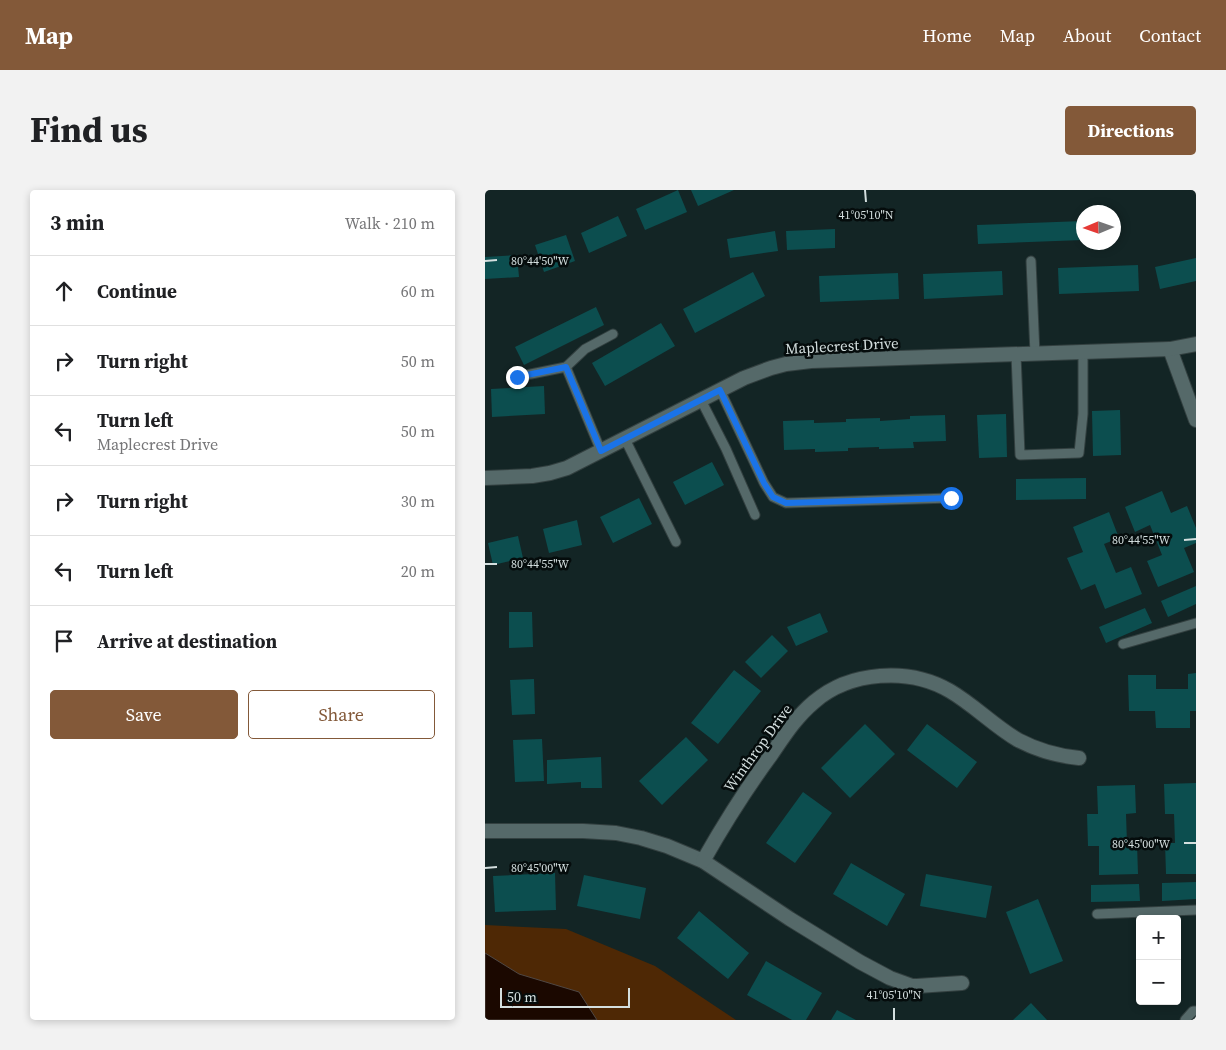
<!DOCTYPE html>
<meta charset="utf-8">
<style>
body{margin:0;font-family:"Source Serif 4",serif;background:#f2f2f2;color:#202124}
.controls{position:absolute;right:15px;bottom:15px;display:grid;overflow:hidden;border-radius:5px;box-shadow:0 2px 8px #0003}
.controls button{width:45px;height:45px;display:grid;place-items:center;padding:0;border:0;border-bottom:1px solid #e0e0e0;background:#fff;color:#202124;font:25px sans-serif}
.compass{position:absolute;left:591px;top:15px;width:45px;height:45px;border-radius:50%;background:#fff;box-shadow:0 2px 8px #0003;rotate:268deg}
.scale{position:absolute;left:15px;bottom:12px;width:130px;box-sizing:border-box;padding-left:5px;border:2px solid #d4dfdf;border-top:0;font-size:14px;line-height:18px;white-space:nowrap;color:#d4dfdf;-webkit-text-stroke:4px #050c0c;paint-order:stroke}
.stop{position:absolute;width:15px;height:15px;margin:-11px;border:4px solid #1a73e8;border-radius:50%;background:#fff}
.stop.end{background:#1a73e8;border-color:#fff;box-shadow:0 1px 5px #0008}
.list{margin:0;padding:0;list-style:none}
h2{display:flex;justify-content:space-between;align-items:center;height:65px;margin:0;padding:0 20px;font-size:21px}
h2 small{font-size:16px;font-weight:400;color:#757577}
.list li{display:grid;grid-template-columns:32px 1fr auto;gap:15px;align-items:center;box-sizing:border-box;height:70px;padding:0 20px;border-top:1px solid #e0e0e0}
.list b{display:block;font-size:19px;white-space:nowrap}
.list p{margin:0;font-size:16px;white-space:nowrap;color:#757577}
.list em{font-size:16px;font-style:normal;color:#757577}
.actions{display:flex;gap:10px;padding:15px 20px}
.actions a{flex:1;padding:11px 0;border:1px solid #835939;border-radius:5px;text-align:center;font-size:18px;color:#835939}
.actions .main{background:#835939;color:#fff}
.icon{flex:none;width:28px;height:28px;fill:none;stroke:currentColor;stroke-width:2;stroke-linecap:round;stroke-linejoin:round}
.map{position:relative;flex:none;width:711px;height:830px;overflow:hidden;border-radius:5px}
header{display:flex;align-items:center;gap:30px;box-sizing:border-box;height:70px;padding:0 25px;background:#835939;color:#fff}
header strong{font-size:24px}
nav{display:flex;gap:28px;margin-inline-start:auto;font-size:18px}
.intro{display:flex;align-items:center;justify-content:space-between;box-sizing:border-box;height:120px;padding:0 30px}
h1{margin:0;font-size:35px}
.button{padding:12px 22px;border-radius:5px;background:#835939;color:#fff;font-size:18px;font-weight:700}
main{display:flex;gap:30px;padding:0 30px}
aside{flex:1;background:#fff;border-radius:5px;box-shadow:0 2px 8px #0003}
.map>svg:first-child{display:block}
.green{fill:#4e2805}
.water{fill:#1b0800;stroke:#524843}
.building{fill:#0c4e4f}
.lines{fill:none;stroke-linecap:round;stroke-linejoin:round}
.service-casing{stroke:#334040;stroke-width:11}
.minor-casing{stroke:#334040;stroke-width:16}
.service{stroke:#556969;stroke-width:9}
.minor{stroke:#556969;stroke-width:14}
.route{stroke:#1a73e8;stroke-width:6}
.ticks{fill:none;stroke:#d4dfdf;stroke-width:2}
.labels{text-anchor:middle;stroke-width:5;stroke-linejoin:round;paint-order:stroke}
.street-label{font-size:15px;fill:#d4dfdf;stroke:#050c0c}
.ticks-label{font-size:12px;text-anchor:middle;fill:#d4dfdf;stroke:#050c0c;stroke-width:5;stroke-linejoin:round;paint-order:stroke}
</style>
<header>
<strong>Map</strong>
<nav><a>Home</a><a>Map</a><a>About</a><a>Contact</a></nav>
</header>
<div class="intro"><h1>Find us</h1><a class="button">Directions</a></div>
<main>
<aside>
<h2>3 min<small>Walk · 210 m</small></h2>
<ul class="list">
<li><svg class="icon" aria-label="ahead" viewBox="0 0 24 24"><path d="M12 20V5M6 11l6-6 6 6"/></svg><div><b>Continue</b></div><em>60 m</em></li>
<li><svg class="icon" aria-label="right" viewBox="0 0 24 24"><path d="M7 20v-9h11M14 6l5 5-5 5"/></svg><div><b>Turn right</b></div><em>50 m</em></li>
<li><svg class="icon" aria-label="left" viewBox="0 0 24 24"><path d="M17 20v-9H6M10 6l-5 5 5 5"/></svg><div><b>Turn left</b><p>Maplecrest Drive</p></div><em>50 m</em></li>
<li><svg class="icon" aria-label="right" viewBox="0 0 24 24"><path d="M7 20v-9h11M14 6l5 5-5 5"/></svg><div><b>Turn right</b></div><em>30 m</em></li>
<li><svg class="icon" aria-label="left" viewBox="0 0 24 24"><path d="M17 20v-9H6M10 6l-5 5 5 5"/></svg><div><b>Turn left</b></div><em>20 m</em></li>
<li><svg class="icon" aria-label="arrive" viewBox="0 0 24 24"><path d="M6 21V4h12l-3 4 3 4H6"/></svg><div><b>Arrive at destination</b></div></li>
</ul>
<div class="actions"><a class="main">Save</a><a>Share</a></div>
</aside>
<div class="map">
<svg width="711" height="830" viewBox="0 0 711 830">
<rect width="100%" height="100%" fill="#132525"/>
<!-- green -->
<path class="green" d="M0 735 81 739 170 776 251 830H112L94 802 34 784 0 763Z"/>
<!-- water -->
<path class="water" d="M0 763 34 784 94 802 112 830H0Z"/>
<!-- building -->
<g class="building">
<path d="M193 0 202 22 160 40 151 19Z"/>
<path d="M206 0H249L213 16Z"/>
<path d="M133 26 142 46 104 63 96 43Z"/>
<path d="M598 31V50L493 54 492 35Z"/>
<path d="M350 39V58L302 60 301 41Z"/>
<path d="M290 41 293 61 245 68 242 49Z"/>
<path d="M81 45 90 71 59 82 50 55Z"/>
<path d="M32 65 34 87 0 89V67Z"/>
<path d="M711 68V91L675 99 670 77Z"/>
<path d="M653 75 654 101 574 104 573 78Z"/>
<path d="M517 81 518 105 439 109 438 84Z"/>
<path d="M268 82 280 106 210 143 198 119Z"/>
<path d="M413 83 414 109 335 112 334 86Z"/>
<path d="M111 117 119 135 39 175 30 157Z"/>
<path d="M176 133 190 156 120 196 107 173Z"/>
<path d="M59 196 60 224 7 227 6 199Z"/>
<path d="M635 220 636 265 608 266 607 221Z"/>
<path d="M521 224 522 267 494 268 492 225Z"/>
<path d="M460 225 461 251 428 252 429 258 394 259V257L363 258V261L330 262V259L299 260 298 231 329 230V233L361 232V229L395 228V231L425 229V226Z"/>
<path d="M227 272 239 295 200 315 188 292Z"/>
<path d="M601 288V309L531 310V289Z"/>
<path d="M677 301 686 323 702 316 711 338V353L699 358 709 382 673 397 662 371 677 365 665 335 650 342 640 317Z"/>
<path d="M154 308 167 334 128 353 115 327Z"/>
<path d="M624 322 634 348 619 354 631 383 646 377 657 404 620 419 610 394 596 400 582 368 598 362 588 337Z"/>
<path d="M92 330 97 355 64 363 58 339Z"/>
<path d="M33 346 38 368 8 375 3 353Z"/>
<path d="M711 396V414L683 427 676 411Z"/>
<path d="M660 418 667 433 621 453 614 437Z"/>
<path d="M24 422H47L48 457 24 458Z"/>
<path d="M335 423 343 442 311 456 302 437Z"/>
<path d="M287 445 303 461 276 488 260 472Z"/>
<path d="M249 480 276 501 233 554 206 533Z"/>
<path d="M711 483V521H705V538H671L670 521H644L643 485H671V499H703V484Z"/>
<path d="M49 489 50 524 27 525 25 490Z"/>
<path d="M380 534 410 564 365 608 336 578Z"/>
<path d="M442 534 492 572 472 598 422 560Z"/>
<path d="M201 547 223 570 177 615 154 591Z"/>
<path d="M57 549 59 591 30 592 28 550Z"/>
<path d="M116 567 117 598H96V592L62 594V570Z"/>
<path d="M711 593V684H681L680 653H690L689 624H680L679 594Z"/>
<path d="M650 595 651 623 641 624 642 653H652L653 684 614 685V656H603L602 624H613L612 596Z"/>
<path d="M318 602 347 623 310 673 281 653Z"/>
<path d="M366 673 420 704 402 736 348 704Z"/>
<path d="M70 683 71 720 10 722 8 686Z"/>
<path d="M441 684 507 696 501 728 435 716Z"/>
<path d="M99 685 161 698 155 729 92 716Z"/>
<path d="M711 692V709L677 711V693Z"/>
<path d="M654 694 655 711 606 712V695Z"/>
<path d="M553 709 578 771 545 784 521 722Z"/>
<path d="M214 721 264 763 243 789 192 748Z"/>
<path d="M281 771 337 803 321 830H307L262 805Z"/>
<path d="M546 813 562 830H528Z"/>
<path d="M352 820 371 830H346Z"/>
</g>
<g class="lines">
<!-- service casing -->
<g class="service-casing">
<g id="service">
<path d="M546 71 550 164"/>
<path d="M531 164 535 265 594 263 598 224V162"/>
<path d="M81 177 100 159 128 144"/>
<path d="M31 187 81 177 116 261"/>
<path d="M235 200 279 293 288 307 301 313 466 308"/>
<path d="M216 210 241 259 270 325"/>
<path d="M140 249 191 352"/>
<path d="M638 454 711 433"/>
<path d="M612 724 711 720"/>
<path d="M700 830 708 821H711"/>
</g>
</g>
<!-- minor casing -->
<g class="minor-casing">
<g id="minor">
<path d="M685 159 711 230"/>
<path d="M0 288 47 286 65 283 82 278 259 188 286 178 301 174 326 171 685 159 711 154"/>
<path d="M0 641H98L131 643 156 648 182 656 218 671 305 729 375 772 405 788 427 796H432L477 793"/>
<path d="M218 671C239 634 261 599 286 565 299 546 311 527 329 512 365 481 424 477 465 501 489 515 509 536 533 550 552 560 573 566 594 568"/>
</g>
</g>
<!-- service -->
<use href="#service" class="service"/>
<!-- minor -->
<use href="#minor" class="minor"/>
</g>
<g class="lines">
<!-- route -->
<path class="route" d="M32 187 81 177 116 261 235 200 279 293 288 307 301 313 466 308"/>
</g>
<!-- ticks -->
<path class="ticks" d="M380 0 381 12M0 71 12 70M699 350 711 349M0 374H12M699 653H711M0 678 12 677M409 818V830"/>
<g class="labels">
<!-- street labels -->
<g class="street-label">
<text transform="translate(357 156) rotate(-3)" y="5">Maplecrest Drive</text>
<text transform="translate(273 558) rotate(-54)" y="5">Winthrop Drive</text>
</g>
</g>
<g class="ticks-label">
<text x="381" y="29">41°05'10"N</text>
<text x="55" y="75">80°44'50"W</text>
<text x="656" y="354">80°44'55"W</text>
<text x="55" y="378">80°44'55"W</text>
<text x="656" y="658">80°45'00"W</text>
<text x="55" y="682">80°45'00"W</text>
<text x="409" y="809">41°05'10"N</text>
</g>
</svg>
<div class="controls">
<button>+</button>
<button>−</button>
</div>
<svg class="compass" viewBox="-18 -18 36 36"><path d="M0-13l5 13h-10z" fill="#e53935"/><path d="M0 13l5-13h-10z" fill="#757577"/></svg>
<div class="scale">50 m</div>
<div class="stop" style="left:466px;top:308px"></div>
<div class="stop end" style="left:32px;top:187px"></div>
</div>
</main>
